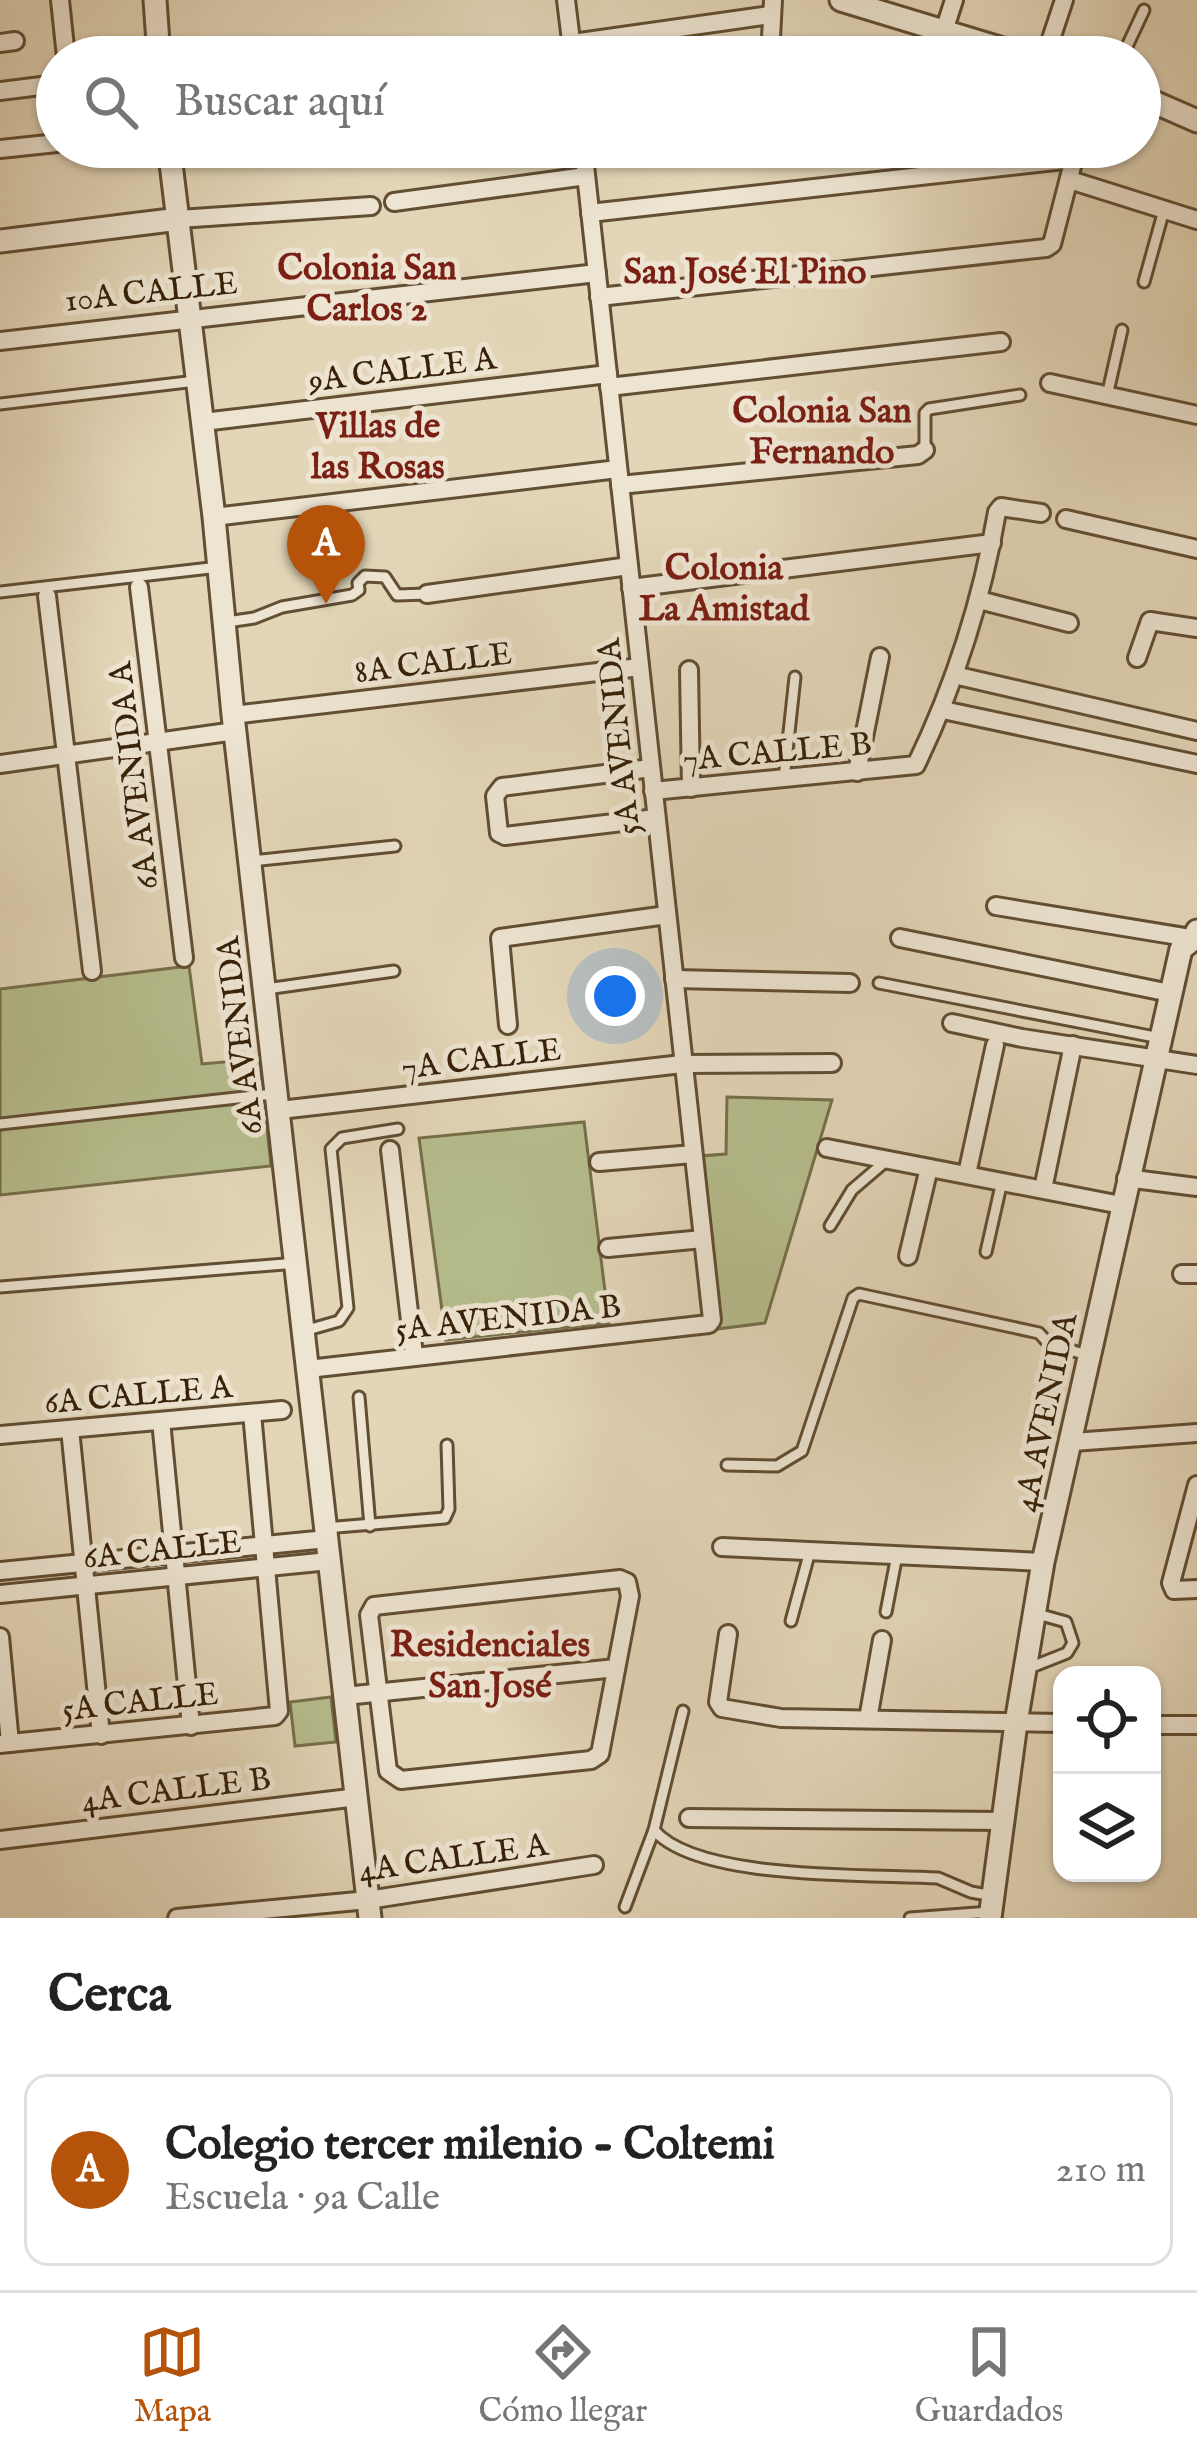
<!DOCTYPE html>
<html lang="es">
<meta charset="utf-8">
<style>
body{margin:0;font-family:"IM FELL English",serif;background:#f6f6f6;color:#222}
.controls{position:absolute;right:36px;bottom:36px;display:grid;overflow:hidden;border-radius:24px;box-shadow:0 3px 9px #0004}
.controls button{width:108px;height:108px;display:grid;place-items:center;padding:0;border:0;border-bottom:3px solid #e0e0e0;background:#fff;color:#222;font:60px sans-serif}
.you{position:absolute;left:615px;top:996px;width:42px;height:42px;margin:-30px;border:9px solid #fff;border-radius:50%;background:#1a73e8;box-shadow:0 0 0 18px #1a73e833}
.badge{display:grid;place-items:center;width:78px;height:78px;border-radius:50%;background:#b45309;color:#fff;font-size:39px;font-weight:700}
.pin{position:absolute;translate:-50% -99px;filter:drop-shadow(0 3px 6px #0008)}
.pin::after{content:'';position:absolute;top:63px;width:42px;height:36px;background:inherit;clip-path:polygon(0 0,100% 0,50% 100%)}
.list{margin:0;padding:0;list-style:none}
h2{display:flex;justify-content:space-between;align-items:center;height:156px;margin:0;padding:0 48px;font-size:51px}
h2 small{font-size:39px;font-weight:400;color:#767676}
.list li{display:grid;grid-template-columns:78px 1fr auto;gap:36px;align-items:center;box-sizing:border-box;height:192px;margin:0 24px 24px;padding:0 24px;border:3px solid #e0e0e0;border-radius:24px}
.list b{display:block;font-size:45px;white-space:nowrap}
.list p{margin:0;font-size:39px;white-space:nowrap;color:#767676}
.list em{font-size:39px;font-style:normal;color:#767676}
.icon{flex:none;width:66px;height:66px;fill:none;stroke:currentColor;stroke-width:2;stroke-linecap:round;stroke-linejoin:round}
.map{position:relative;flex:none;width:1197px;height:1918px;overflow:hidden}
.search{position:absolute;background:#fff;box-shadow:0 3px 9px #0004;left:36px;right:36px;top:36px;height:132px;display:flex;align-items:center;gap:30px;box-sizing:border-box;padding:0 42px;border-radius:66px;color:#767676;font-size:45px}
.sheet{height:372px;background:#fff}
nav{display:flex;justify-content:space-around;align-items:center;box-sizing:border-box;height:168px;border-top:3px solid #e0e0e0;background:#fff;font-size:33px;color:#767676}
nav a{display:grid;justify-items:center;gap:6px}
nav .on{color:#b45309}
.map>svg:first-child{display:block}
.green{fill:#b6bd8d;stroke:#766f4a;stroke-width:3}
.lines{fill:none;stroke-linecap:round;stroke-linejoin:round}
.service-casing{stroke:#624e33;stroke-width:15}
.minor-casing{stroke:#624e33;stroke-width:22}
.tertiary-casing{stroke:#624e33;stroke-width:27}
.service{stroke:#ede4d1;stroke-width:9}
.minor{stroke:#ede4d1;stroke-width:16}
.tertiary{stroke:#ede4d1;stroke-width:21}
.labels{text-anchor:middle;stroke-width:10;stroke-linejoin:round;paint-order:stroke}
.street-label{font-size:33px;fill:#372107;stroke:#ede4d1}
.neighbourhood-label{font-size:36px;font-weight:bold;fill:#7a1f14;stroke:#ede4d1}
</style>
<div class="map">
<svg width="1197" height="1918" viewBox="0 0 1197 1918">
<rect width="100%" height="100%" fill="#e3d6b8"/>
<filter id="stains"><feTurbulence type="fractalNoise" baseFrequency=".00167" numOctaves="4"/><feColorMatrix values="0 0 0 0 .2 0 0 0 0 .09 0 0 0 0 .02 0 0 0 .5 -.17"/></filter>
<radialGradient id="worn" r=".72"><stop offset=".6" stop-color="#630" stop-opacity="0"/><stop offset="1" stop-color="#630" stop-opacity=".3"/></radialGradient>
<!-- green -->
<g class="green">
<path d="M189 966 202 1064 260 1059 271 1166 0 1195V989Z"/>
<path d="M727 1097 832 1100 765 1323 717 1329 700 1156 726 1154Z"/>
<path d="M584 1122 609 1323 446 1340 419 1138Z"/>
<path d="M331 1697 336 1742 295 1746 290 1702Z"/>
</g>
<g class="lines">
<!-- service casing -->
<g class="service-casing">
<g id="service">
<path d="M1122 57 1144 10"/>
<path d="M1144 282 1164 210"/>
<path d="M1107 396 1122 330"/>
<path d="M0 404 196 381"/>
<path d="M925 450V413L929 409 1020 395"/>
<path d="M0 592 219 567"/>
<path d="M227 622 254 618 282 607 352 595 359 590 358 583 365 576 385 577 397 595 427 594"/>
<path d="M784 779 795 677"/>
<path d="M252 861 395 846"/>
<path d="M879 983 1160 1038"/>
<path d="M266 989 394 971"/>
<path d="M0 1124 273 1094"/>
<path d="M830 1226 852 1190 887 1160"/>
<path d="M986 1252 1002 1181"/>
<path d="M0 1287 297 1263"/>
<path d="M304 1331 339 1321 348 1308 331 1149 342 1138 398 1129"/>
<path d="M359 1397 370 1526"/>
<path d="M727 1465 777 1466 802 1451 853 1298 859 1294 1039 1333 1049 1344 1091 1356"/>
<path d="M325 1528 445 1518 449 1509 447 1445"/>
<path d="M886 1612 897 1555"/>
<path d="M791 1621 810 1551"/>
<path d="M1029 1668 1067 1653 1073 1643 1066 1622 1034 1613"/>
<path d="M683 1711 654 1830C697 1881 871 1874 938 1878L971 1892 993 1896"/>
<path d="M625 1907 654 1830"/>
<path d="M910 1918 990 1912"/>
</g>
</g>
<!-- minor casing -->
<g class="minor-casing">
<g id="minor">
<path d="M60 0 66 57"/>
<path d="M566 0 573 57"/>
<path d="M944 31 954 0"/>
<path d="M580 42 770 15"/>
<path d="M0 43 15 41"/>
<path d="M770 57 773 0"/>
<path d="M937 57 987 46"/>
<path d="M1045 57 1064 0"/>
<path d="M0 91 57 84"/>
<path d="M0 149 57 143"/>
<path d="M1070 180 1197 220"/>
<path d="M394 202 586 176"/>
<path d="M590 213 1073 159"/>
<path d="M179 219 371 206"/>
<path d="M599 297 1046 248 1052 244 1077 147"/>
<path d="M0 341 597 273"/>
<path d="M1050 383 1197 415"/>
<path d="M609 387 1001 342"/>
<path d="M203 422 608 374"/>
<path d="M620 485 918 455 925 450"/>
<path d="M214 517 618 469"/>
<path d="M1066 519 1197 549"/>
<path d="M139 587 184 958"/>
<path d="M631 588 992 543"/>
<path d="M427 594 629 566"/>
<path d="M47 596 92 971"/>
<path d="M979 600 1069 623"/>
<path d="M1137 658 1150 621 1197 628"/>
<path d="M689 670 691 788"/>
<path d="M954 675 1197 731"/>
<path d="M943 710 1197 764"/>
<path d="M233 715 640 667"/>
<path d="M0 764 235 731"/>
<path d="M651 768 502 787 495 796 499 833 505 836 656 818"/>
<path d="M857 772 880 657"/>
<path d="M653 791 916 765C955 684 982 600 997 512L1001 507 1041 513"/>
<path d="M996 906 1197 939"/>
<path d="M900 938 1170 993"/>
<path d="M674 979 850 983"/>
<path d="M952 1023 1022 1038 1197 1065"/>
<path d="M508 1025 500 938 667 915"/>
<path d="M280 1110 682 1064 832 1063"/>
<path d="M827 1148 1121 1205"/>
<path d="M390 1150 414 1355"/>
<path d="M599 1162 693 1154"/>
<path d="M967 1174 995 1045"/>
<path d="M1126 1178 1197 1187"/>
<path d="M1043 1189 1073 1045"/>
<path d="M608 1248 703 1239"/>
<path d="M908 1256 929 1168"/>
<path d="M1182 1274H1197"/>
<path d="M308 1369 709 1324 712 1320 583 147"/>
<path d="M161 1421 191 1726"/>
<path d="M70 1429 101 1735"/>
<path d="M0 1435 282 1410"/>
<path d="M1073 1442 1197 1433"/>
<path d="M1197 1485 1171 1583 1174 1590 1197 1589"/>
<path d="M722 1547 1043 1562"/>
<path d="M0 1571 327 1539"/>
<path d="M620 1579 627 1582 630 1596 600 1754 591 1760 401 1780 388 1771 369 1615 374 1606Z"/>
<path d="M0 1594 329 1561"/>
<path d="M728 1634 718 1702 722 1708 781 1718 1062 1723"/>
<path d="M0 1637 10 1743"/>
<path d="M345 1696 616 1668"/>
<path d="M868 1719 882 1640"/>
<path d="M1152 1725H1197"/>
<path d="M0 1744 275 1716 279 1711 252 1413"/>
<path d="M689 1818 1002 1821"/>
<path d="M0 1840 358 1797"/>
<path d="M177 1918 368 1900 594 1865"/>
</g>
</g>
<!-- tertiary casing -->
<g class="tertiary-casing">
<g id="tertiary">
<path d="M155 0 159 57"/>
<path d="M841 0 1029 57"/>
<path d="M1140 96 1197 121"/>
<path d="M169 147 214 517 233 715 370 1918"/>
<path d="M0 241 179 219"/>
<path d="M990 1918 1016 1723 1043 1562 1181 949 1195 938 1197 931"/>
</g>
</g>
<!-- service -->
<use href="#service" class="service"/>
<!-- minor -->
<use href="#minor" class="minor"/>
<!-- tertiary -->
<use href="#tertiary" class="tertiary"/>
</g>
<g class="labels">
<!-- street labels -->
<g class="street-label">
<text transform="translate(151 290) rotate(-6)" y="12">10A CALLE</text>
<text transform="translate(402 368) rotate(-7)" y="12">9A CALLE A</text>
<text transform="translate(433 661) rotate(-7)" y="12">8A CALLE</text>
<text transform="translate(617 737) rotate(-96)" y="12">5A AVENIDA</text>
<text transform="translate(777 750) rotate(-5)" y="12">7A CALLE B</text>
<text transform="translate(132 776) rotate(-97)" y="12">6A AVENIDA A</text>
<text transform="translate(238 1036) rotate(-97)" y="12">6A AVENIDA</text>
<text transform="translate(481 1057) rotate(-7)" y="12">7A CALLE</text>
<text transform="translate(508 1316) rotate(-6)" y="12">5A AVENIDA B</text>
<text transform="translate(138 1393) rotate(-5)" y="12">6A CALLE A</text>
<text transform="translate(1044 1412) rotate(-78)" y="12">4A AVENIDA</text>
<text transform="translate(162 1548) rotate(-6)" y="12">6A CALLE</text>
<text transform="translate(140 1700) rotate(-6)" y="12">5A CALLE</text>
<text transform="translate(176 1788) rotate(-7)" y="12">4A CALLE B</text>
<text transform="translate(453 1856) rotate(-8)" y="12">4A CALLE A</text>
</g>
<!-- neighbourhood labels -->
<g class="neighbourhood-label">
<text x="367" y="279">Colonia San<tspan x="367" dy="41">Carlos 2</tspan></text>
<text x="745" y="283">San José El Pino</text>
<text x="822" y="422">Colonia San<tspan x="822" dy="41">Fernando</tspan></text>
<text x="378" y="437">Villas de<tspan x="378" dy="41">las Rosas</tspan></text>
<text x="724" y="579">Colonia<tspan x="724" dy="41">La Amistad</tspan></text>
<text x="490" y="1656">Residenciales<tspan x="490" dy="41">San José</tspan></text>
</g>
</g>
<rect width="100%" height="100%" filter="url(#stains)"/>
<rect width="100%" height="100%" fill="url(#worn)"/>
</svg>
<div class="controls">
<button><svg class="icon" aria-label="locate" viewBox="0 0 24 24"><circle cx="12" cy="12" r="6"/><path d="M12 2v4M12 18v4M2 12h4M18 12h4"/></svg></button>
<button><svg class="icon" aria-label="layers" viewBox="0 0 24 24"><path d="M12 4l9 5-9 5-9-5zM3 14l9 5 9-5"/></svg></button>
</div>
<div class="you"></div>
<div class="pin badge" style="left:326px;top:604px">A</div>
<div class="search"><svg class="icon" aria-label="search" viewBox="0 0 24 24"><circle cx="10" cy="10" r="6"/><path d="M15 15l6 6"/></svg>Buscar aquí</div>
</div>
<section class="sheet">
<h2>Cerca<small></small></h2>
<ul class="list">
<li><span class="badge">A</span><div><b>Colegio tercer milenio - Coltemi</b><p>Escuela · 9a Calle</p></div><em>210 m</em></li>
</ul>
</section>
<nav>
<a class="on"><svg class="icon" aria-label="map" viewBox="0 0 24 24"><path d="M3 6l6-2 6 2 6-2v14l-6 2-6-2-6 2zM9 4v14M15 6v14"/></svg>Mapa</a>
<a><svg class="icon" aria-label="directions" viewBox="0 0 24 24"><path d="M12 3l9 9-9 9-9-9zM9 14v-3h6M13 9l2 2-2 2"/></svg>Cómo llegar</a>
<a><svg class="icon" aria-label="saved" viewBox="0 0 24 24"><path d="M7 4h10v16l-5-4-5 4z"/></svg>Guardados</a>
</nav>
